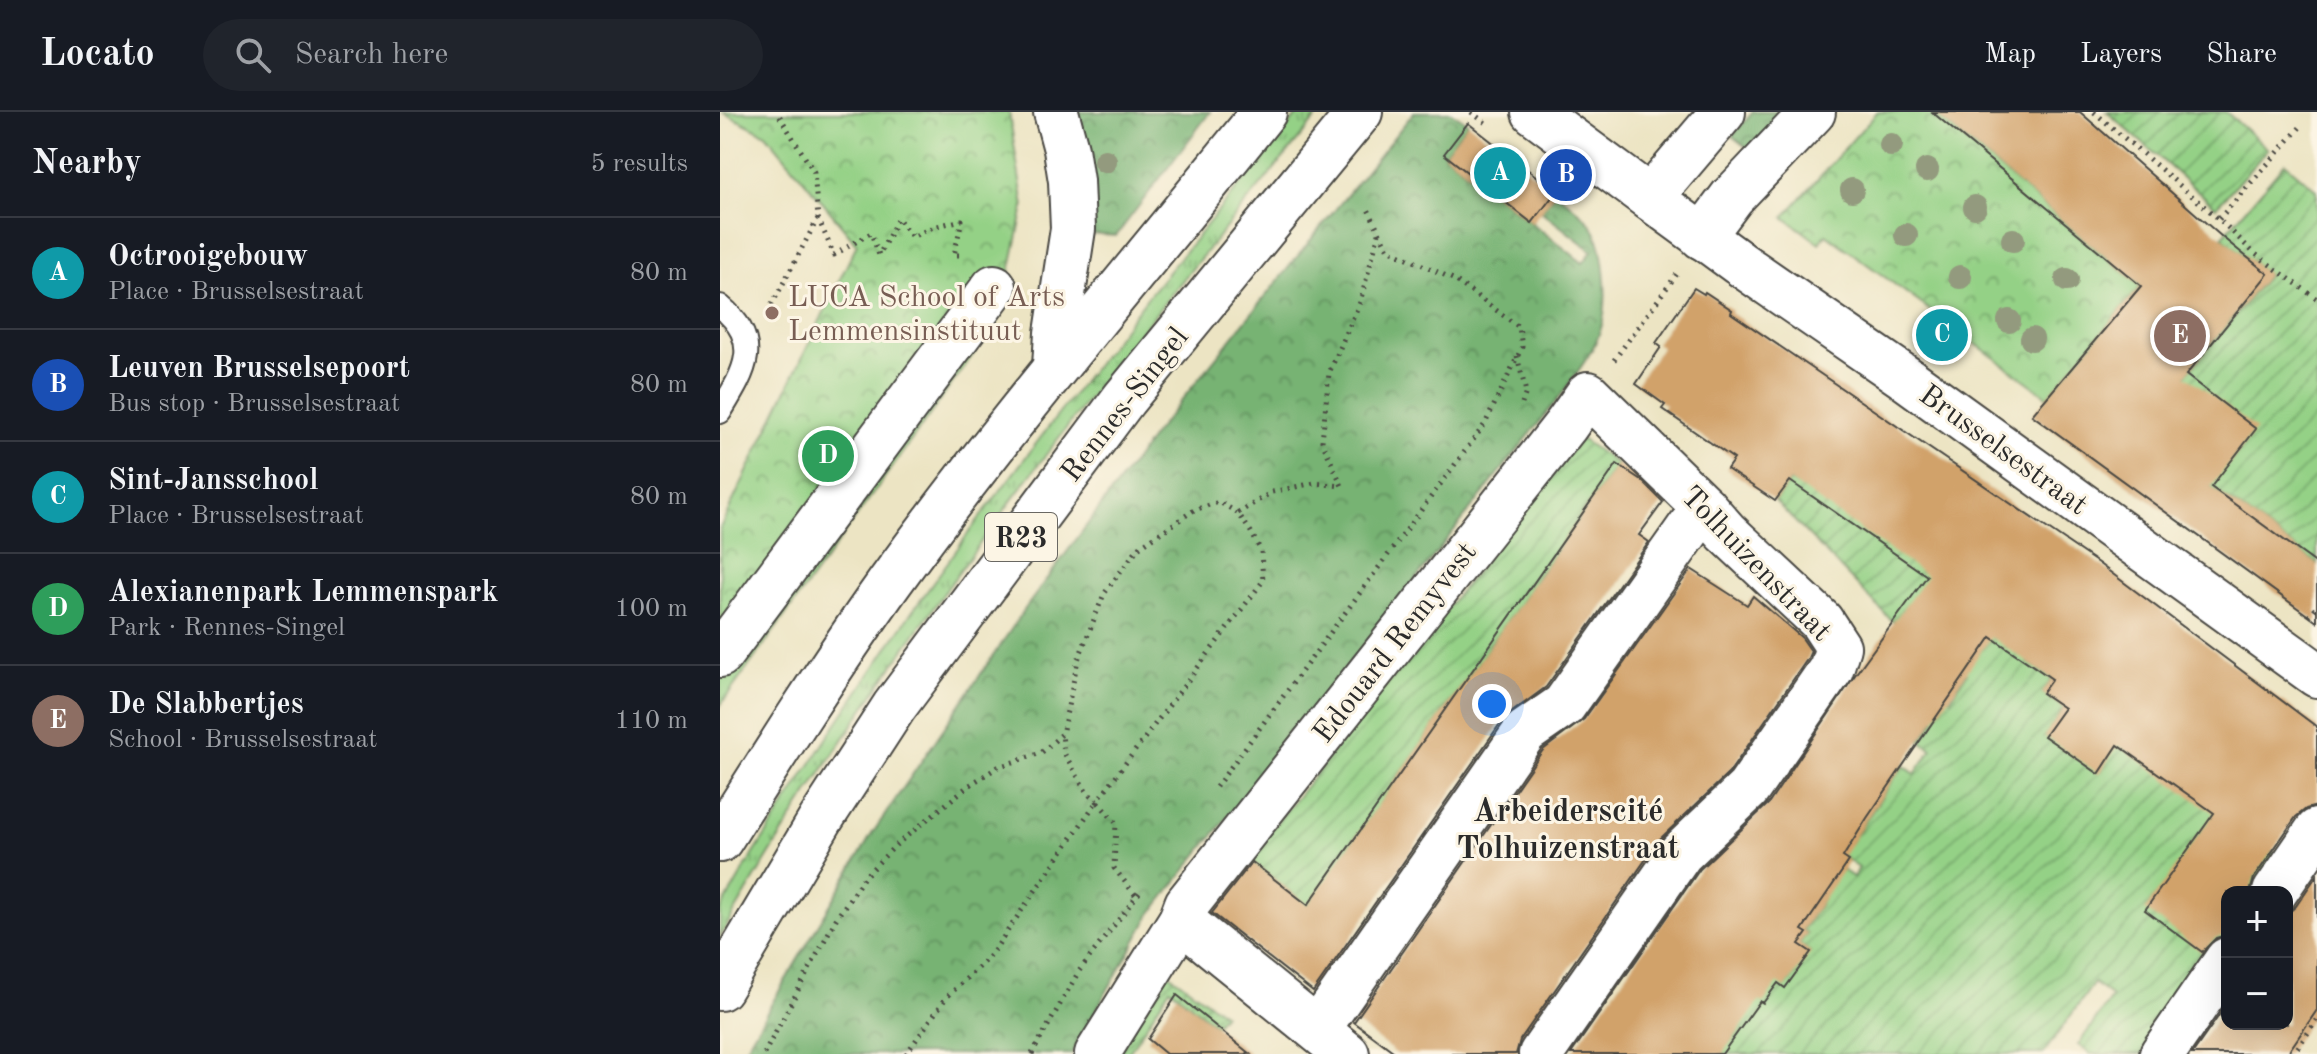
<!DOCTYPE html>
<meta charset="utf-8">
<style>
body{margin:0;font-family:"Old Standard TT",serif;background:#20242c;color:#f1f3f6}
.controls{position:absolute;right:24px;bottom:24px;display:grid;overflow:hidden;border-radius:16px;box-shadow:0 8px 32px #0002}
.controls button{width:72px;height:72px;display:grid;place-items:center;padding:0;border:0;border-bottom:2px solid #363941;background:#171b24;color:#f1f3f6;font:40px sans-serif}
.you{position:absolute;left:772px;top:592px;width:28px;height:28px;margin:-20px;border:6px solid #fff;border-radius:50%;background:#1a73e8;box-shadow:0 0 0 12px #1a73e833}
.badge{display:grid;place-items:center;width:52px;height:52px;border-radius:50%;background:#c8321e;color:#fff;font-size:26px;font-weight:700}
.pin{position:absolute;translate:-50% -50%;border:4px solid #fff;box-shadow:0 2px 8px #0006}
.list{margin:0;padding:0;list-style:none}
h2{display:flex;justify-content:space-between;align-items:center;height:104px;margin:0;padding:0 32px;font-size:34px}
h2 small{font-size:26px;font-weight:400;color:#9ea1a6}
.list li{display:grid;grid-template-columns:52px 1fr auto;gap:24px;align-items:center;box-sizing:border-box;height:112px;padding:0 32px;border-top:2px solid #363941}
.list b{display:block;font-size:30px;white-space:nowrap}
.list p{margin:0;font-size:26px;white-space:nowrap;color:#9ea1a6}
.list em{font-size:26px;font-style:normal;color:#9ea1a6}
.icon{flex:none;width:44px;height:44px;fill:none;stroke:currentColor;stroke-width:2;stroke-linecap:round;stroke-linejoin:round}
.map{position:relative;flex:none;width:1597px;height:942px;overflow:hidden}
header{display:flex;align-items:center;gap:48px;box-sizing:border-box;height:112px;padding:0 40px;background:#171b24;border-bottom:2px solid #363941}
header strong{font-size:38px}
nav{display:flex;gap:44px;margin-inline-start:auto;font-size:28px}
.search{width:560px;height:72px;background:#20242c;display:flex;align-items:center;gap:20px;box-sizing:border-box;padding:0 28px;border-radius:44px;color:#9ea1a6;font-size:30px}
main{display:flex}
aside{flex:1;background:#171b24}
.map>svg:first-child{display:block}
.grass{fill:url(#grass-tufts);stroke:#607e58;stroke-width:2}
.forest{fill:url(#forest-crowns);stroke:#516f4f;stroke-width:2}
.park{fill:url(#park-crowns);stroke:#607e58;stroke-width:2}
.garden{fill:url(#garden-furrows);stroke:#607e58;stroke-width:2}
.building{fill:#d1a26b}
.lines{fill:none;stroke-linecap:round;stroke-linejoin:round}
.service-casing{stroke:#484742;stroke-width:26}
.minor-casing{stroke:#484742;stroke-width:48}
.tertiary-casing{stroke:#484742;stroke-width:48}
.primary-casing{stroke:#484742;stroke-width:48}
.path{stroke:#484742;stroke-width:5;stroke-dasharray:2 6;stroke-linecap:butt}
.service{stroke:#fff;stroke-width:22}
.minor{stroke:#fff;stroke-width:44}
.tertiary{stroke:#fff;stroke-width:44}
.primary{stroke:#fff;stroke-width:44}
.tree{fill:#939a7e}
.education-dot{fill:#8d6e63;stroke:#fcf5e5;stroke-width:3}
.labels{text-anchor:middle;stroke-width:6;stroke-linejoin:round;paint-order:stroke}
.shield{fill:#fcf5e5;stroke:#6a6863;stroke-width:2}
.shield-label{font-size:28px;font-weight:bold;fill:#2b2b2b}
.education-label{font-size:30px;fill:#785e54;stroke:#fcf5e5;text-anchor:start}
.street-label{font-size:30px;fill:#2b2b2b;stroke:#fcf5e5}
.neighbourhood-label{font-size:32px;font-weight:bold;fill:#2b2b2b;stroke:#fcf5e5}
</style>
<header>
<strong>Locato</strong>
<div class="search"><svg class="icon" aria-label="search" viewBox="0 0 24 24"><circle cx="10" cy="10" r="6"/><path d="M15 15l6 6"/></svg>Search here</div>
<nav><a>Map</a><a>Layers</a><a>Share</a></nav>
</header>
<main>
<aside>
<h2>Nearby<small>5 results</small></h2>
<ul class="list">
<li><span class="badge" style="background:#0f9aa8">A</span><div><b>Octrooigebouw</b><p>Place · Brusselsestraat</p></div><em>80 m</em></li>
<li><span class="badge" style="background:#1a4fb4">B</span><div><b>Leuven Brusselsepoort</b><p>Bus stop · Brusselsestraat</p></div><em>80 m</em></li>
<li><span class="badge" style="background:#0f9aa8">C</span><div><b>Sint-Jansschool</b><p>Place · Brusselsestraat</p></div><em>80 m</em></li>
<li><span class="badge" style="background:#2e9e5b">D</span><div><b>Alexianenpark Lemmenspark</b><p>Park · Rennes-Singel</p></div><em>100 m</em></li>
<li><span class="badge" style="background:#8d6e63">E</span><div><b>De Slabbertjes</b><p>School · Brusselsestraat</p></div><em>110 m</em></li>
</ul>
</aside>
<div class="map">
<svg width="1597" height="942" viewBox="0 0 1597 942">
<defs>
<pattern id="grass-tufts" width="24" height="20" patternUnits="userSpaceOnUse" patternTransform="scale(2)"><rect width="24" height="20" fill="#94d186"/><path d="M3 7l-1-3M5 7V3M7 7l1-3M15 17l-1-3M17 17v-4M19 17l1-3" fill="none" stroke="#79aa6e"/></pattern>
<pattern id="forest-crowns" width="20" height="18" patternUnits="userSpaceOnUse" patternTransform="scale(2)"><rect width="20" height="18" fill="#77b373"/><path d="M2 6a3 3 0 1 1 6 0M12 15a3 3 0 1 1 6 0" fill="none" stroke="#62925f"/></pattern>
<pattern id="park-crowns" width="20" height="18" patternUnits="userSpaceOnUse" patternTransform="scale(2)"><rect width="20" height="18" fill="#94d186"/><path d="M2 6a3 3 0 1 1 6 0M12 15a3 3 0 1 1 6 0" fill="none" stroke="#79aa6e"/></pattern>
<pattern id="garden-furrows" width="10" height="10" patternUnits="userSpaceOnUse" patternTransform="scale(2)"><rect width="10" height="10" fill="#94d186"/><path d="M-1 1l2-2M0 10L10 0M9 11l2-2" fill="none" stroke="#79aa6e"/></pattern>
</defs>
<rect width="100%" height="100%" fill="#fcf5e5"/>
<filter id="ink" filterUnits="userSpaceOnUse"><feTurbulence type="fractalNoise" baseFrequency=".0125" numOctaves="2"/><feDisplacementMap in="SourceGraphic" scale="16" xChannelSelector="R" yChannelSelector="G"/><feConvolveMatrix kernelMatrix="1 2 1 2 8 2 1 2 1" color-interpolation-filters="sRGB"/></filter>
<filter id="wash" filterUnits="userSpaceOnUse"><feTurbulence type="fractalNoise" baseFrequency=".006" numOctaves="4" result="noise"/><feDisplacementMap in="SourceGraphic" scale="32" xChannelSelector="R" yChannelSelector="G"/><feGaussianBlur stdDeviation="1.8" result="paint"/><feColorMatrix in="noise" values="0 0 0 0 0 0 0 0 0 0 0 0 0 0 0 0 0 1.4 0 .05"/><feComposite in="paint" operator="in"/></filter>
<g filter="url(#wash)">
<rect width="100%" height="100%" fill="#ece4c3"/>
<!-- grass -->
<path class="grass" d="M580 0H601C531 86 459 170 391 258 250 439 115 627 0 825V799L25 756 115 614 187 507 258 408 433 178Z"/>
<!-- forest -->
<g class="forest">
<path d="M352 0H490L396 124 368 122Z"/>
<path d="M694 0H731L748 11 724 42 863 151 872 139 821 99 836 80C846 89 860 99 869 110 879 123 882 140 884 157 891 219 875 235 841 283L431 802 351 942H22L152 722 307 494 435 321Z"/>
<path d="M1033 0H1065L1030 38 1012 24Z"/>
</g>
<!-- park -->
<g class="park">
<path d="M2 0H289L304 95 288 169 262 230 0 594V416L137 132 46 22Z"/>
<path d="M1157 0H1212L1421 174 1328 285 1106 122 1099 131 1064 105Z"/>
</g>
<!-- garden -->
<g class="garden">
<path d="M1387 0H1506L1548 37 1496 95Z"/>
<path d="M1565 51 1597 78V452L1491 375 1429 308 1548 163 1502 125Z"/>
<path d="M861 327 897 352 610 763 608 809 528 747Z"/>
<path d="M1070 369 1332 516 1308 550 1332 567 1323 581 1344 596 1325 624 1394 591 1538 729 1563 748 1540 780H1507V826L1424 942H1371L1358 933 1392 885 1374 871 1323 942H1001L1038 875 1090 840 1079 832 1087 821 1082 818 1098 795 1118 755 1133 765 1139 756 1122 744 1183 653 1195 662 1212 637 1201 629 1215 608 1206 601 1220 579 1231 586 1247 561 1174 511 1055 389Z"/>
<path d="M448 861 504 902 495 913 450 876 408 942H396Z"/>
</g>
<g id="blocks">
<!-- building -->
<g class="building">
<path d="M1212 0H1360L1502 125 1548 162 1466 263 1536 317 1491 375 1597 452V510L1312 303 1421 174Z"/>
<path d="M748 11 836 80 812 111 724 42Z"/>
<path d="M974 176 984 182 985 180 1012 198 1011 201 1378 451 1597 615V694L1586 697 1576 705 1534 766 1530 780H1507V823L1496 826 1482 840 1425 798 1494 701 1398 633 1379 662 1324 624 1344 596 1322 581 1332 567 1271 525 1147 706 1123 745 1129 749 1082 818 1087 821 1079 832 1091 840 1065 876 1058 871 1043 891 1040 889 1002 942H851L980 757 1049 691 1135 563 1207 464 1070 369 1055 389 1007 357 1014 347 942 297 945 293 916 272 941 235 936 231Z"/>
<path d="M897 352 921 368 943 390 919 423 929 430 826 575 784 606 593 880 492 801 532 750 588 793Z"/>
<path d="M971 457 1027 493 1033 484 1082 526 1091 539 1088 546 1009 661 940 727 800 928 796 942H677L634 910 823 638 864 607Z"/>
<path d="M1597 763V898L1567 942H1472L1507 892V912H1567V802L1576 794Z"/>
<path d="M457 883 530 942H446L428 927Z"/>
</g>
</g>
</g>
<g filter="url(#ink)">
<use href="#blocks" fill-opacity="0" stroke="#484742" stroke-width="2"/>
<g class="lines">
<!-- service casing -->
<g class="service-casing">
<path id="service" d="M0 194C44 230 25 259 0 300"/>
</g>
<!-- minor casing -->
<g class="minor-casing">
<g id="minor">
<path d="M982 125 1012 85 1093 0"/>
<path d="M0 543 274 175"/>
<path d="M1555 780 1597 719"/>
<path d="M461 808 627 942"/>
<path d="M598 917 805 620 844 593 984 395"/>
<path d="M377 942 461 808 467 792 846 313 868 282 984 395 1006 420 1101 509 1118 535 1111 557 1028 677 961 741 821 942"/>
<path d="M1442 942 1507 848"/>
</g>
</g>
<!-- tertiary casing -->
<g class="tertiary-casing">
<path id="tertiary" d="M930 86 1019 151 1183 264 1597 563"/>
</g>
<!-- primary casing -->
<g class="primary-casing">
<g id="primary">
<path d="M814 0 930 86 1003 0"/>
<path d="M335 255 337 221 353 117 351 69 346 37 336 0"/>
<path d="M0 728C55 641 110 554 170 470 287 308 419 157 544 0"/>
<path d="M0 876 101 707 174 595 404 287 640 0"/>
</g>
</g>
<!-- path -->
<g class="path">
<path d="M751 0 770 14"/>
<path d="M1374 0 1499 107 1534 141 1597 187"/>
<path d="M98 106 114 143 151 121 159 143 178 106 192 125 213 115 242 108 234 143H241"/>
<path d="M1499 107 1582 13"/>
<path d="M48 200 98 106 94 60 57 0"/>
<path d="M797 244 806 280 802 292"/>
<path d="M894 248 957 162"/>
<path d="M518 401 552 380 594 371 622 374 602 329 609 261 640 190 659 121"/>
<path d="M1589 504 1597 494"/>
<path d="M496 675 765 312 802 235 799 215 735 168 668 137 646 93"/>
<path d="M44 942 116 807 144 765 176 733 248 674 278 655 321 641 342 622 358 548 384 482 418 436 474 398 499 390 518 401 531 420 541 439 543 469 377 689 366 679 344 641 342 622"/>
<path d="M186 942 226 886 271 843 377 689 396 711 394 756 416 784"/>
<path d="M312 942 359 859 422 777"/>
<path d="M1573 942 1597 908"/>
</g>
<!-- service -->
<use href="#service" class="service"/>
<!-- minor -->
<use href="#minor" class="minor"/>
<!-- tertiary -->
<use href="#tertiary" class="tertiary"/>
<!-- primary -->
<use href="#primary" class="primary"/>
</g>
<!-- trees -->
<g class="tree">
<circle cx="1171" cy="33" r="12"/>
<circle cx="385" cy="49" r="12"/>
<circle cx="1207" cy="58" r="12"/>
<circle cx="1132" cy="78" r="12"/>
<circle cx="1255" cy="95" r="12"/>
<circle cx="1186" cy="123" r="12"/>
<circle cx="1293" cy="128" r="12"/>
<circle cx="1240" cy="165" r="12"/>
<circle cx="1347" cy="168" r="12"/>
<circle cx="1289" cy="209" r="12"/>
<circle cx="1312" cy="227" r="12"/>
</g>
</g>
<!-- markers -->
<circle class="education-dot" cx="52" cy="201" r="8"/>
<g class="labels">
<!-- shield labels -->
<rect class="shield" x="265" y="401" width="72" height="48" rx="6"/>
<g class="shield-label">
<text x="301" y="435">R23</text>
</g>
<!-- education labels -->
<g class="education-label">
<text x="68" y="194">LUCA School of Arts<tspan x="68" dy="34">Lemmensinstituut</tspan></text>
</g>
<!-- street labels -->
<g class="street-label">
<text transform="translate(404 292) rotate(-52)" y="10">Rennes-Singel</text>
<text transform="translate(1284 337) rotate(36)" y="10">Brusselsestraat</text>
<text transform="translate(1037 451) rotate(46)" y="10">Tolhuizenstraat</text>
<text transform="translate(674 530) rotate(-52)" y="10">Edouard Remyvest</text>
</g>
<!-- neighbourhood labels -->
<g class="neighbourhood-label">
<text x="848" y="709">Arbeiderscité<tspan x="848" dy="37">Tolhuizenstraat</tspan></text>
</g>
</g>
</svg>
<div class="controls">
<button>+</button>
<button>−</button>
</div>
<div class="you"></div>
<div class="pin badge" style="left:780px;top:61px;background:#0f9aa8">A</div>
<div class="pin badge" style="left:846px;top:63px;background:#1a4fb4">B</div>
<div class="pin badge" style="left:1222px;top:223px;background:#0f9aa8">C</div>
<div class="pin badge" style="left:108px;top:344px;background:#2e9e5b">D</div>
<div class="pin badge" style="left:1460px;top:224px;background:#8d6e63">E</div>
</div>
</main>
